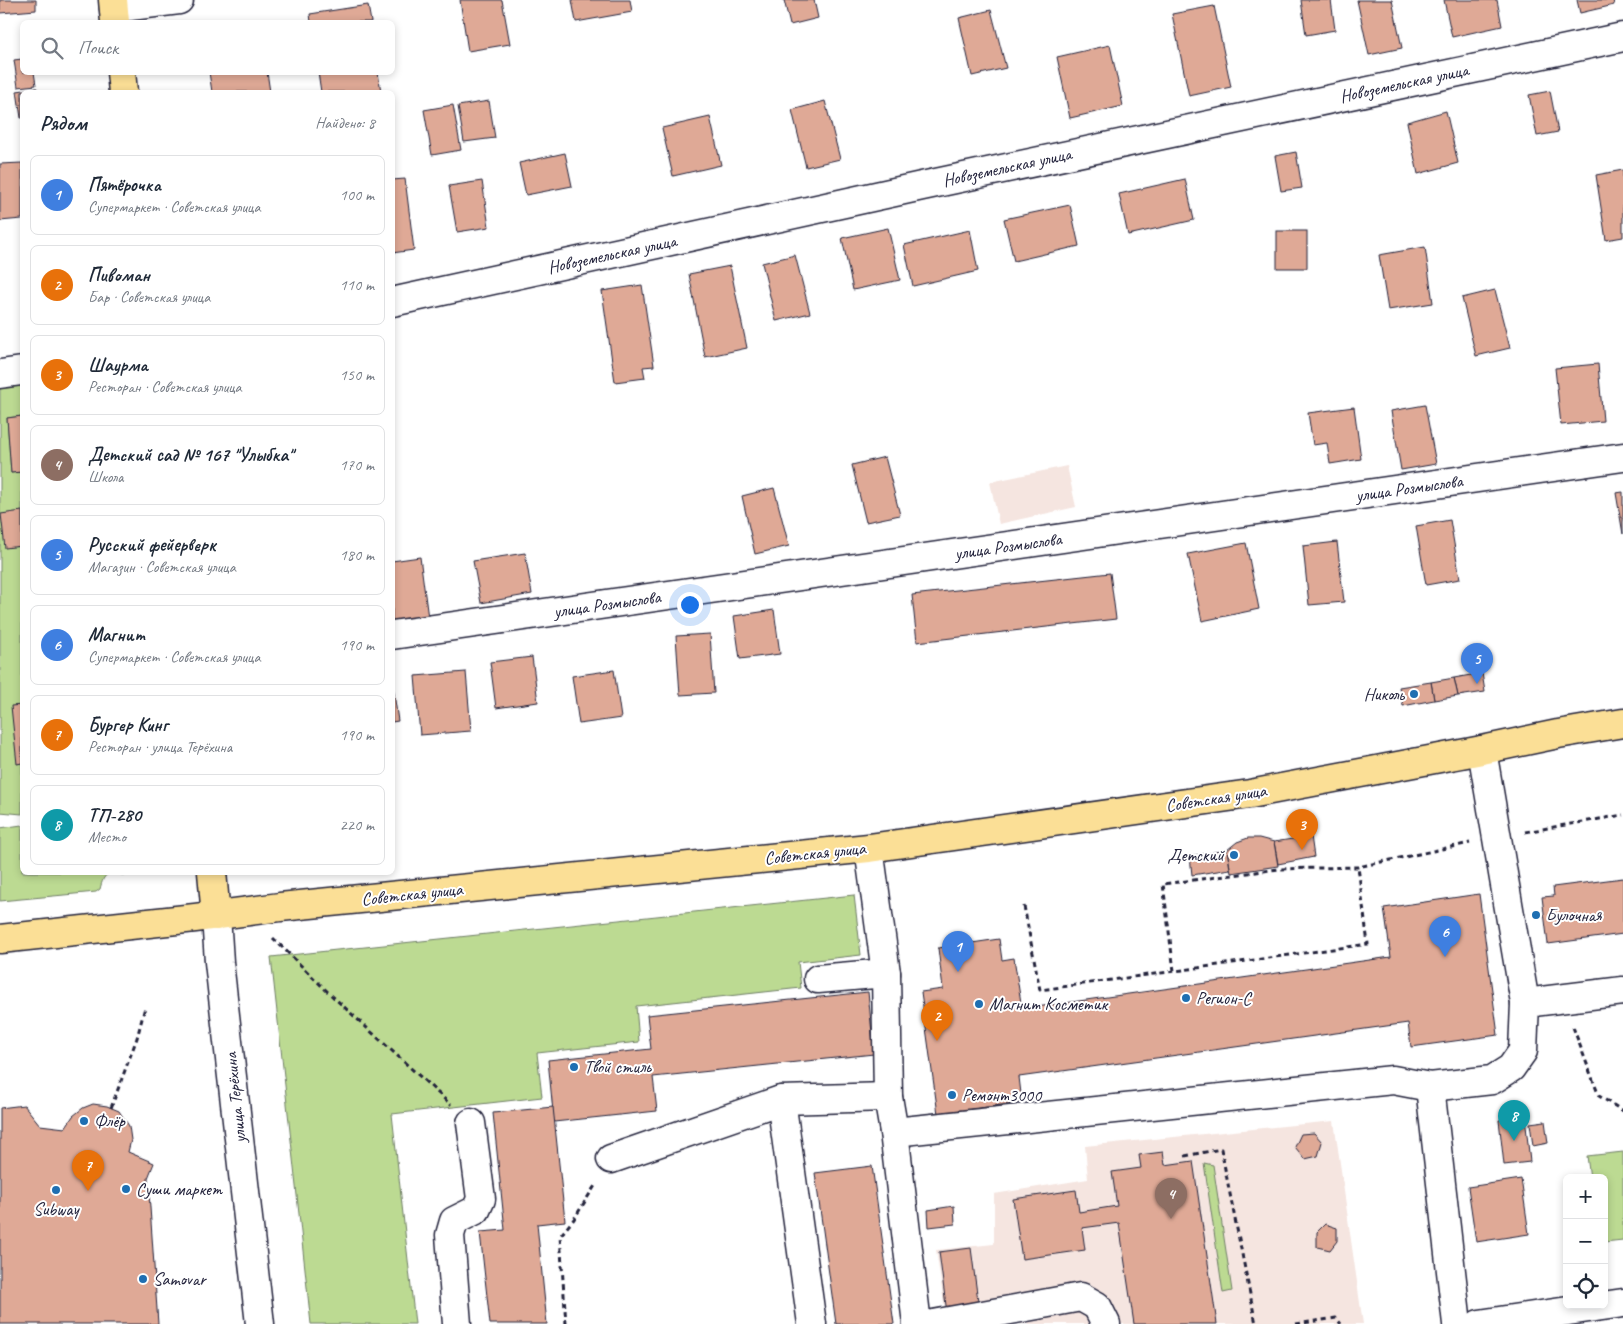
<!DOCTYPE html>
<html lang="ru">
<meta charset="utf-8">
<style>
body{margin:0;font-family:Caveat,sans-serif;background:#f6f6f7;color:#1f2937}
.controls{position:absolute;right:15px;bottom:15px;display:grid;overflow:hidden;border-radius:8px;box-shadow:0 2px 8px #0003}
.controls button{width:45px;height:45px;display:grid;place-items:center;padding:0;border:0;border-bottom:1px solid #e0e1e3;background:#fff;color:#1f2937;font:25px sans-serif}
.you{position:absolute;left:689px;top:604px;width:18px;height:18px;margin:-12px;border:4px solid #fff;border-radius:50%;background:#1a73e8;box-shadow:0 0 0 8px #1a73e833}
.badge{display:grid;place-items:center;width:32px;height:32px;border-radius:50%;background:#0f766e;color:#fff;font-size:16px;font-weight:700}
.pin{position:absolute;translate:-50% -41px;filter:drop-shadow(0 1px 2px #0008)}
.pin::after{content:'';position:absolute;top:26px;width:18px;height:15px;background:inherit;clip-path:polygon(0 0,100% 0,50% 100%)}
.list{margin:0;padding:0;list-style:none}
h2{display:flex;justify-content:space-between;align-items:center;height:65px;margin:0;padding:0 20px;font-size:21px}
h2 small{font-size:16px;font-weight:400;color:#747a83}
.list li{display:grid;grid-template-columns:32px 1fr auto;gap:15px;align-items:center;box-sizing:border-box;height:80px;margin:0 10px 10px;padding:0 10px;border:1px solid #e0e1e3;border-radius:8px}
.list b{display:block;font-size:19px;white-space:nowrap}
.list p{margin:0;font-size:16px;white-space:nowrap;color:#747a83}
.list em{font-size:16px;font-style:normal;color:#747a83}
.icon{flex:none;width:28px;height:28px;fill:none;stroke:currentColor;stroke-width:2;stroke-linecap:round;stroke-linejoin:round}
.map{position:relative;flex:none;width:1623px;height:1324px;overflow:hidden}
.search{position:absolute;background:#fff;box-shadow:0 2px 8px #0003;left:20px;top:20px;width:375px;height:55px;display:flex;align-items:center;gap:12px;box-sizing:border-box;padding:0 18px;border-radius:8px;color:#747a83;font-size:19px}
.panel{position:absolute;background:#fff;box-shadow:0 2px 8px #0003;left:20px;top:90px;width:375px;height:785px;border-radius:8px}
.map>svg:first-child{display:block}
.built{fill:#f5e5e0}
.green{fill:#bcda92;stroke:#6f7e66}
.building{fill:#dfa996;stroke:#22223b}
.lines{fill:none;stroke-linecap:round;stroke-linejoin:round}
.minor-casing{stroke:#22223b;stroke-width:31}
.major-casing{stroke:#22223b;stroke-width:31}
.path{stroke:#22223b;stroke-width:3;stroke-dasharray:5 4;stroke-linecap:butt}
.minor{stroke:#fff;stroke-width:28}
.major{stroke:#fbdf96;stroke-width:28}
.poi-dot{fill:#1f6fb2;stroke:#fff;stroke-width:2}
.labels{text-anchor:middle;stroke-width:4;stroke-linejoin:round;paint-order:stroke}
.street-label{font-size:18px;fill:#22223b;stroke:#fff}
.poi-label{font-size:18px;fill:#22223b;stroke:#fff;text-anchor:start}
</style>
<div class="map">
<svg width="1623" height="1324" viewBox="0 0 1623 1324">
<rect width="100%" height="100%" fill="#fff"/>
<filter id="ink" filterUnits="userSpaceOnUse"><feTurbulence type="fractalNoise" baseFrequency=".02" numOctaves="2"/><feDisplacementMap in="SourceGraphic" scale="10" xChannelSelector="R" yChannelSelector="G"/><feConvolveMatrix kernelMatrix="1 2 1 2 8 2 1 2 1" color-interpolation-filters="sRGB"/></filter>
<g filter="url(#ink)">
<!-- built -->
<g class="built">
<path d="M1067 466 1076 507 999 524 990 482Z"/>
<path d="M1334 1121 1363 1324H947L936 1250 994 1244V1194L1088 1179 1085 1146Z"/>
</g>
<!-- green -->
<g class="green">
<path d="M22 373V416L7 418 11 473 22 472V814L0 812V380Z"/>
<path d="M22 825V872L127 873 123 875C107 872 104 873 100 889L96 892 0 901V828Z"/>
<path d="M854 895 861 955 798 962 801 988 636 1006 639 1042 537 1053 542 1097 392 1114 415 1324H311L271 957Z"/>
<path d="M1623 1152V1240L1604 1242V1178H1590L1587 1156Z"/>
<path d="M1204 1163 1213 1165 1232 1291 1223 1293Z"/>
</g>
<!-- building -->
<g class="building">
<path d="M0 0H36V10L0 13Z"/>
<path d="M460 0H502L510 44 468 51Z"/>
<path d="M572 0H630L632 12 576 22Z"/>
<path d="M784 0H814L818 18 790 25Z"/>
<path d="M1301 0H1331L1335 30 1306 35Z"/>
<path d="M1357 0H1392L1402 48 1369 55Z"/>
<path d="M1444 0H1497L1502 26 1452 37Z"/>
<path d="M1577 0H1613L1614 5 1580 13Z"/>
<path d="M368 5 371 22H311L310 14Z"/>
<path d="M1214 6 1231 87 1189 96 1172 14Z"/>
<path d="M991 10 1006 68 972 76 959 18Z"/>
<path d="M1110 45 1123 106 1070 118 1057 57Z"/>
<path d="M22 59V72H34L36 85 18 87 14 60Z"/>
<path d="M209 72H267L270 92H212Z"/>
<path d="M318 72H378L381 92H321Z"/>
<path d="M37 88V92H22V118H21L17 91Z"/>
<path d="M1550 91 1558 132 1537 136 1529 95Z"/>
<path d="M489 101 495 138 464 142 458 106Z"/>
<path d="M825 101 840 159 806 167 792 110Z"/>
<path d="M453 105 461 150 432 155 424 110Z"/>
<path d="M1446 111 1458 163 1418 174 1407 122Z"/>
<path d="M710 117 721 165 673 176 662 128Z"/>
<path d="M1296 152 1302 188 1281 191 1275 156Z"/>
<path d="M565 153 572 186 526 195 519 163Z"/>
<path d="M22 163V219L0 221V164Z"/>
<path d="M1623 170V237L1606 240 1596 175Z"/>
<path d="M405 179 414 250 392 253V180Z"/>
<path d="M1185 179 1194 220 1128 235 1119 194Z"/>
<path d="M482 181 489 227 457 232 449 186Z"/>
<path d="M1070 205 1079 246 1014 261 1004 219Z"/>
<path d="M888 228 900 280 853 290 842 238Z"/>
<path d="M970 230 978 271 913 286 904 245Z"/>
<rect x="1277" y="231" width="30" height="37"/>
<path d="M1425 247 1433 303 1388 310 1379 255Z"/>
<path d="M795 255 810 313 776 321 762 263Z"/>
<path d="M730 266 747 348 705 357 689 274Z"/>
<path d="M642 285 654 366 643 367 645 378 615 382 602 291Z"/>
<path d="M1495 290 1510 348 1476 356 1462 298Z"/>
<path d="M1598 364 1603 421 1561 425 1555 368Z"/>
<path d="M1425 405 1436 464 1401 470 1391 411Z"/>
<path d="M1354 407 1361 459 1330 464 1327 443 1313 445 1308 413Z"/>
<path d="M22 416V472L11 473 7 418Z"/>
<path d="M885 457 900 515 866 522 852 465Z"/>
<path d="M774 488 789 546 755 554 742 496Z"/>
<path d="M1623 492V534L1616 493Z"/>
<path d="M22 511V546L5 548 1 514Z"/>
<path d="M1450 520 1460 579 1426 585 1416 526Z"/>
<path d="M1337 542 1344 602 1309 605 1303 546Z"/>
<path d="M1246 543 1259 609 1202 621 1188 554Z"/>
<path d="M525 553 532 594 481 603 473 561Z"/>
<path d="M420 557 428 618 392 622V561Z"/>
<path d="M1110 573 1116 619 917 642 912 595Z"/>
<path d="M774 610 780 654 740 659 734 616Z"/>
<path d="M710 634 714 693 680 695 676 636Z"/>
<path d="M532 657 538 702 496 708 490 662Z"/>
<path d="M614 670 621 718 579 724 572 676Z"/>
<path d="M466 672 471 731 420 735 415 676Z"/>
<path d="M1482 673 1485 692 1458 696 1454 678Z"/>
<path d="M1454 678 1458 696 1434 700 1431 682Z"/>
<path d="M392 679 398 721 392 722Z"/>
<path d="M1431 682 1434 700 1403 706 1399 687Z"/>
<path d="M22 705V763L17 764 11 706Z"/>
<path d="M1311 836 1314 857 1278 864 1274 842Z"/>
<path d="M1248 838H1259L1274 842 1278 866 1231 873 1227 850 1237 842Z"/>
<path d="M1227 850 1230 869 1192 875 1190 856Z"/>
<path d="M1623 878V934L1548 944 1542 897 1554 896 1553 887Z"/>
<path d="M1479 894 1498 1035 1411 1047 1408 1023 1019 1077 1022 1102 938 1114 921 992 943 989 938 948 999 939 1002 960 1014 958 1022 1009 1391 957 1384 908Z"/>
<path d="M868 992 874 1054 653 1077 657 1111 554 1122 548 1060 651 1049 647 1015Z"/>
<path d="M93 1104 107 1106 119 1111 129 1126 131 1140 128 1152 154 1163 148 1178 158 1324H0V1108L24 1105 40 1125 65 1128 73 1116 83 1108Z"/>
<path d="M553 1107 565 1221 537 1224 547 1324H490L480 1232 505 1230 493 1113Z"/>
<path d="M1525 1117 1530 1162 1504 1165 1499 1120Z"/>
<path d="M1545 1121 1548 1143 1533 1146 1530 1123Z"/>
<path d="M1314 1133 1322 1142 1318 1156 1305 1159 1295 1147 1301 1134Z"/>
<path d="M1163 1152 1165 1165 1193 1161 1217 1324H1134L1119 1223 1082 1228 1085 1250 1022 1259 1013 1199 1076 1190 1079 1212 1117 1206 1112 1172 1141 1168 1139 1155Z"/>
<path d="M872 1166 894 1324H836L815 1173Z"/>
<path d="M1521 1179 1529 1234 1476 1242 1468 1187Z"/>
<path d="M954 1206 955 1224 929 1227 928 1210Z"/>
<path d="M1325 1224 1337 1228V1241L1330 1250 1317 1247V1232Z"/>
<path d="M971 1248 979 1309 947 1313 939 1252Z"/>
</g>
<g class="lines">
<!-- minor casing -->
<g class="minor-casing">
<g id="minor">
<path d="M114 8 179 0"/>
<path d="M392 302 922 186 1623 37"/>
<path d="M0 374 22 371"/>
<path d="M392 635 1623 457"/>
<path d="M869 848 886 973 888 1097 894 1132 917 1324"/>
<path d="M216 916 219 962 260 1324"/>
<path d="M818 979 886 973"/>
<path d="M1525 1003 1623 991"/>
<path d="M1430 1087 1457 1324"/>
<path d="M781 1100 812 1324"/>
<path d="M894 1132 1393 1080 1430 1087 1492 1080 1511 1068 1523 1051 1525 1003 1482 750"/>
<path d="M611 1159 781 1100 888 1097"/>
<path d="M457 1324 450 1235 454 1221 476 1210 481 1199 471 1123"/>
<path d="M933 1324 1081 1297 1097 1306 1106 1324"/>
<path d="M1479 1324 1623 1303"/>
</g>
</g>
<!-- major casing -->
<g class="major-casing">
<g id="major">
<path d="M113 0 115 22"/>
<path d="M121 72 123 92"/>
<path d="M212 872 216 916"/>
<path d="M0 939 195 918 280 907 869 848 1250 794 1482 750 1558 734 1623 723"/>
</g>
</g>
<!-- path -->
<g class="path">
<path d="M1525 832 1623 815"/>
<path d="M1024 906 1040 990 1368 944 1358 867"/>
<path d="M273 938 330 994 451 1105"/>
<path d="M1174 971 1163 884 1279 869 1358 867 1470 843"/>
<path d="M1573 1027 1599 1096 1623 1111"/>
<path d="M111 1108 137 1038 145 1007"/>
<path d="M1185 1156 1221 1149 1256 1324"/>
<path d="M566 1324 560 1236 574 1219 596 1184"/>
<path d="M1296 1324 1336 1318 1341 1324"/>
</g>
<!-- minor -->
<use href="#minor" class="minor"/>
<!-- major -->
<use href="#major" class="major"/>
</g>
</g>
<!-- markers -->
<g class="poi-dot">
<circle cx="1414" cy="694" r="5"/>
<circle cx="1234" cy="855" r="5"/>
<circle cx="1536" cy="915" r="5"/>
<circle cx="1186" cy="998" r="5"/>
<circle cx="979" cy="1004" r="5"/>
<circle cx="574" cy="1067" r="5"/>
<circle cx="952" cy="1095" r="5"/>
<circle cx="84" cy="1121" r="5"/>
<circle cx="126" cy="1189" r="5"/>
<circle cx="56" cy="1190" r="5"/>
<circle cx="143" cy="1279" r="5"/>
</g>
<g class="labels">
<!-- street labels -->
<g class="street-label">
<text transform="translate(1404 83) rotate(-12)" y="6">Новоземельская улица</text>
<text transform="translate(1007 167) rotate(-12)" y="6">Новоземельская улица</text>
<text transform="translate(612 254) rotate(-12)" y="6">Новоземельская улица</text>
<text transform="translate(1409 488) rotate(-8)" y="6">улица Розмыслова</text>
<text transform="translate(1008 546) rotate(-8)" y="6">улица Розмыслова</text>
<text transform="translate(607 604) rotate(-8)" y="6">улица Розмыслова</text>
<text transform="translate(1216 798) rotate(-9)" y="6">Советская улица</text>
<text transform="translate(815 853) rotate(-6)" y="6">Советская улица</text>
<text transform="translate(412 894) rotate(-6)" y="6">Советская улица</text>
<text transform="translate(235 1098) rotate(-96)" y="6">улица Терёхина</text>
</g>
<!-- poi labels -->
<g class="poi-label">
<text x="1404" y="700" text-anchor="end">Николь</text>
<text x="1224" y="861" text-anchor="end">Детский</text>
<text x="1546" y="921">Булочная</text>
<text x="1196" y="1004">Регион-С</text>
<text x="989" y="1010">Магнит Косметик</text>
<text x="584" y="1073">Твой стиль</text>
<text x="962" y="1101">Ремонт3000</text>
<text x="94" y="1127">Флёр</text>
<text x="136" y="1195">Суши маркет</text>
<text x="56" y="1215" text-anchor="middle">Subway</text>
<text x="153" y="1285">Samovar</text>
</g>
</g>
</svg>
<div class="controls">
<button>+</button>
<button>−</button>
<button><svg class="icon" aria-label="locate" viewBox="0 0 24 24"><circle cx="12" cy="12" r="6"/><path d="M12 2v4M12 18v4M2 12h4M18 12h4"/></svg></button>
</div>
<div class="you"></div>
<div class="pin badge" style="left:958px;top:972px;background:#3f7fe0">1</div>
<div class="pin badge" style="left:937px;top:1041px;background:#e8710a">2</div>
<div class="pin badge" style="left:1302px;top:850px;background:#e8710a">3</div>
<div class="pin badge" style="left:1171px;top:1219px;background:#8d6e63">4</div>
<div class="pin badge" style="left:1477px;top:684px;background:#3f7fe0">5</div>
<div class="pin badge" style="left:1445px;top:957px;background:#3f7fe0">6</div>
<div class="pin badge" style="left:88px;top:1191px;background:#e8710a">7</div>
<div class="pin badge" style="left:1514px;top:1141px;background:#0f9aa8">8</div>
<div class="search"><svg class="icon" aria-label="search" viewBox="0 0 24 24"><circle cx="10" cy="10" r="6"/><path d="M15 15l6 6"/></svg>Поиск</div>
<section class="panel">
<h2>Рядом<small>Найдено: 8</small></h2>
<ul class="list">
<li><span class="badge" style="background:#3f7fe0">1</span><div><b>Пятёрочка</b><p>Супермаркет · Советская улица</p></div><em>100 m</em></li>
<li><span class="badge" style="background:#e8710a">2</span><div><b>Пивоман</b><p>Бар · Советская улица</p></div><em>110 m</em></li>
<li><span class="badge" style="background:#e8710a">3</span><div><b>Шаурма</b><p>Ресторан · Советская улица</p></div><em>150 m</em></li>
<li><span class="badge" style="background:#8d6e63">4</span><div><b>Детский сад № 167 &quot;Улыбка&quot;</b><p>Школа</p></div><em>170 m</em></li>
<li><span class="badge" style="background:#3f7fe0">5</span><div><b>Русский фейерверк</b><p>Магазин · Советская улица</p></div><em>180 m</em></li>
<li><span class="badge" style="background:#3f7fe0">6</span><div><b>Магнит</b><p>Супермаркет · Советская улица</p></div><em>190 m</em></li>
<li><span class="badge" style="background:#e8710a">7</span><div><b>Бургер Кинг</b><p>Ресторан · улица Терёхина</p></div><em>190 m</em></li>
<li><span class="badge" style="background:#0f9aa8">8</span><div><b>ТП-280</b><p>Место</p></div><em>220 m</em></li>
</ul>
</section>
</div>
